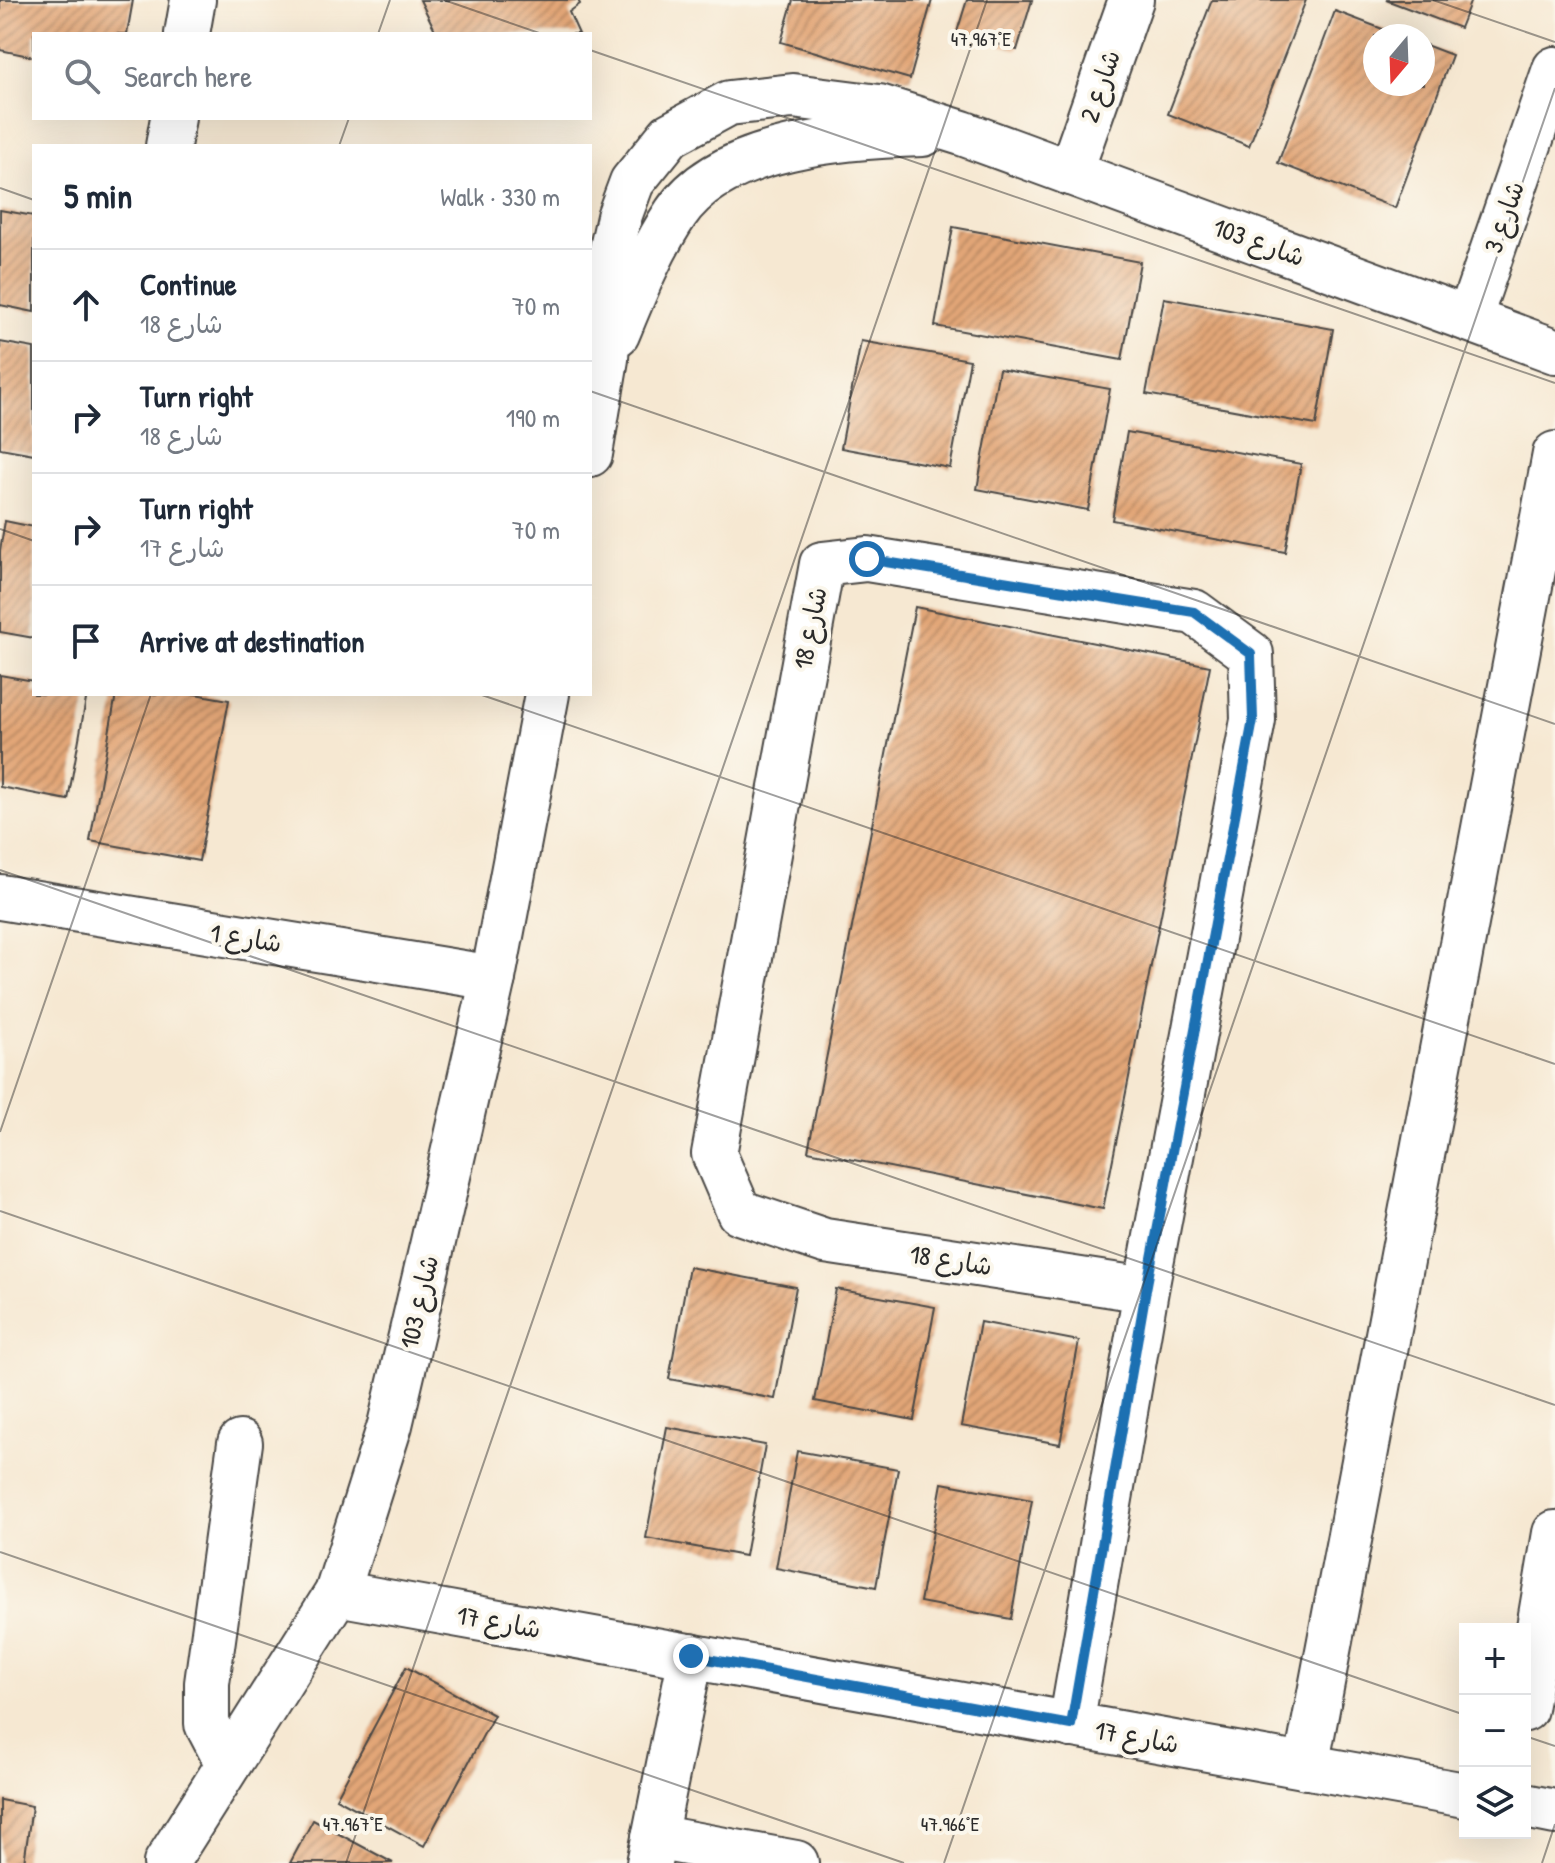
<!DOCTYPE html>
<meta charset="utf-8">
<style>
body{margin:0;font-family:"Patrick Hand","Playpen Sans Arabic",sans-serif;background:#f6f6f7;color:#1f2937}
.controls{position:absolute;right:24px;bottom:24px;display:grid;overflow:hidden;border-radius:0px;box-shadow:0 8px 32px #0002}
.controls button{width:72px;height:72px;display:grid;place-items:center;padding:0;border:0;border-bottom:2px solid #e0e1e3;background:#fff;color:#1f2937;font:40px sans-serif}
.compass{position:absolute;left:1363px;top:24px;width:72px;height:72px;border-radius:50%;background:#fff;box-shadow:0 8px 32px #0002;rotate:199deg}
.stop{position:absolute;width:24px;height:24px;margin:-18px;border:6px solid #1f6fb2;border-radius:50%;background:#fff}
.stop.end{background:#1f6fb2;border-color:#fff;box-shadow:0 2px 8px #0008}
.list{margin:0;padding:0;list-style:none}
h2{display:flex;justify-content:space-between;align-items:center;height:104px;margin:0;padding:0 32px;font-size:34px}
h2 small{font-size:26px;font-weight:400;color:#747a83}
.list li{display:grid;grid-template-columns:52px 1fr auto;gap:24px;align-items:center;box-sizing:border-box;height:112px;padding:0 32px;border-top:2px solid #e0e1e3}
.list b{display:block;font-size:30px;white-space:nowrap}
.list p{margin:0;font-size:26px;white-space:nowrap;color:#747a83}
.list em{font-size:26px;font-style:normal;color:#747a83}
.icon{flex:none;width:44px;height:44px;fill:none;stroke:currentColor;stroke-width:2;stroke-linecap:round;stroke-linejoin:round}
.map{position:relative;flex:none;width:1555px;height:1863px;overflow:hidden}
.search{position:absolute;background:#fff;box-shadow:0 8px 32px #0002;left:32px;top:32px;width:560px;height:88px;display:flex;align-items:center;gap:20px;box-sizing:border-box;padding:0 28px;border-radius:0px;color:#747a83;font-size:30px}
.panel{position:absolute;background:#fff;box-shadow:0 8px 32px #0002;left:32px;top:144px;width:560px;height:552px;border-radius:0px}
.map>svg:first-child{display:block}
.building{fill:url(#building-hatch)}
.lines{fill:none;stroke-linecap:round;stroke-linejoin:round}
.minor-casing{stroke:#494744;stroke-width:48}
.minor{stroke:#fff;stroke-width:44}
.route{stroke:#1f6fb2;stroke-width:10}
.ticks{fill:none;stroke:#2b2b2b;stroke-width:2;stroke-opacity:0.45}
.labels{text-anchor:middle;stroke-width:8;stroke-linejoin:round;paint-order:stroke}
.street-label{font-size:26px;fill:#2b2b2b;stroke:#fbf7ec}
.ticks-label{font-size:20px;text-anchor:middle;fill:#2b2b2b;stroke:#fbf7ec;stroke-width:8;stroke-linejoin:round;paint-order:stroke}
</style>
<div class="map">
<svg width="1555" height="1863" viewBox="0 0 1555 1863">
<defs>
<pattern id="building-hatch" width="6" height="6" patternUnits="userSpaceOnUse" patternTransform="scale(2)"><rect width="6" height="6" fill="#e2a677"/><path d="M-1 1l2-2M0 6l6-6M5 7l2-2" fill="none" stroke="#b78762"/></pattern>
</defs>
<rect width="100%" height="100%" fill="#fbf7ec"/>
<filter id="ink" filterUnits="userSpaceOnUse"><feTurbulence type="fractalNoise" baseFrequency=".0125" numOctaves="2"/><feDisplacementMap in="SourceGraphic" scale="16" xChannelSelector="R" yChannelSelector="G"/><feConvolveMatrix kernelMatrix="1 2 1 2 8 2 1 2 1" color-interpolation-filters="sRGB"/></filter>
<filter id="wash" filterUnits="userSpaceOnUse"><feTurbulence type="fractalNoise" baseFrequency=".006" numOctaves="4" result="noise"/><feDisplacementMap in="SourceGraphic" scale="32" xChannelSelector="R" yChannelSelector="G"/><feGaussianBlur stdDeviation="1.8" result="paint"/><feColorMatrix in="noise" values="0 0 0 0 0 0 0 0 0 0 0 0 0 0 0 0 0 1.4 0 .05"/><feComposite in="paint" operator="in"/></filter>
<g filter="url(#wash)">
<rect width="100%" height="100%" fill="#f6e8d2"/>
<g id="blocks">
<!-- building -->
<g class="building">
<path d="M0 0H133L127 34H34V57L0 50Z"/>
<path d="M420 0H578L580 4 569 12 579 34H437Z"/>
<path d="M793 0H932L910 79 781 42Z"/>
<path d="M967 0H1032L1017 50 957 32Z"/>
<path d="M1212 0H1306L1249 146 1168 114Z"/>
<path d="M1386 0H1471L1460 28Z"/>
<path d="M1335 11 1401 36H1375V84H1423V44L1452 55 1395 208 1278 163Z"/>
<path d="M0 210 34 216V312L0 305Z"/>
<path d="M953 227 1140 262 1122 360 935 326Z"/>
<path d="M1164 298 1333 329 1316 425 1146 394Z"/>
<path d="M861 341 970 360 950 468 841 448Z"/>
<path d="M0 342 34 348V454L0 448Z"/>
<path d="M999 369 1110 389 1088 510 977 489Z"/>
<path d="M1127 432 1301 464 1285 552 1112 520Z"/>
<path d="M5 521 34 527V638L0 632V550Z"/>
<path d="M915 607 1210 666 1103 1209 808 1151Z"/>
<path d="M0 675 34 681V694H87L68 800 0 787Z"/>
<path d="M116 694H195L229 700 199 861 90 841Z"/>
<path d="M689 1267 796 1287 775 1399 669 1379Z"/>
<path d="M836 1289 935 1307 914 1420 815 1401Z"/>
<path d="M980 1322 1079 1341 1060 1444 961 1426Z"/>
<path d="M667 1427 765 1445 745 1556 646 1538Z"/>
<path d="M797 1451 898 1469 876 1587 776 1568Z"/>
<path d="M942 1483 1032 1500 1011 1619 920 1602Z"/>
<path d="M406 1667 494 1715 424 1846 336 1798Z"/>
<path d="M0 1800 32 1806 24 1863H0Z"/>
<path d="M313 1820 393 1863H290Z"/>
</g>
</g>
</g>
<g filter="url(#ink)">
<use href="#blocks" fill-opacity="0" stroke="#494744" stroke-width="2"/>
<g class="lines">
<!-- minor casing -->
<g class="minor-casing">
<g id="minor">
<path d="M187 34 193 0"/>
<path d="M168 146 173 118"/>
<path d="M1070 173 1131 0"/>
<path d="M1469 319 1555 69"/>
<path d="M617 334C634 293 651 250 676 213 722 144 849 136 923 134"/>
<path d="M590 454 606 359 611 253 619 217 632 182 670 135 729 103 793 96 879 107 962 133 1555 351"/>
<path d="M0 897 493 978"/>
<path d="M337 1593 1465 1795"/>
<path d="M1525 1709 1555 1533"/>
<path d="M1071 1725 1146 1290 1253 720 1251 654 1194 612 867 559 822 564 714 1154 739 1212 825 1241 1146 1290"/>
<path d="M228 1764 207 1724V1683L240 1443"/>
<path d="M1306 1767 1555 454"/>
<path d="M1525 1806 1555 1812"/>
<path d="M654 1837 796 1863"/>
<path d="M166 1863 337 1593 390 1425 433 1242 493 978 547 694"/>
<path d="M649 1863 691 1656"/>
</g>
</g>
<!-- minor -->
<use href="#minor" class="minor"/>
</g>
</g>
<g class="lines" filter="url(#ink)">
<!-- route -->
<path class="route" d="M691 1656 1071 1725 1146 1290 1253 720 1251 654 1194 612 867 559"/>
</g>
<!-- ticks -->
<path class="ticks" d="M444 0 542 34M1433 0 1555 42M378 34 390 0M590 50 1555 383M339 146 349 118M0 188 34 200M590 391 1555 724M0 529 34 541M479 694 1555 1064M0 870 1555 1405M0 1132 151 694M0 1211 1465 1715M0 1552 904 1863M1525 1736 1555 1746M346 1863 987 0M944 1863 1555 88M1542 1863 1555 1824"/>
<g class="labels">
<!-- street labels -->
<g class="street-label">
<text transform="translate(1100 86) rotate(-71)" y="9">شارع 2</text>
<text transform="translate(1504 217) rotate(-71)" y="9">شارع 3</text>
<text transform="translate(1259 242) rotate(20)" y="9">شارع 103</text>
<text transform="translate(810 628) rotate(-79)" y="9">شارع 18</text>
<text transform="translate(246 938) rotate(9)" y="9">شارع 1</text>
<text transform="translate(951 1260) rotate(9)" y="9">شارع 18</text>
<text transform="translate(419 1302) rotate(-77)" y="9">شارع 103</text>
<text transform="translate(499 1622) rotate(10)" y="9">شارع 17</text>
<text transform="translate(1137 1737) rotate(10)" y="9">شارع 17</text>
</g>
</g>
<g class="ticks-label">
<text x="981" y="46">47.967°E</text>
<text x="353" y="1831">47.967°E</text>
<text x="950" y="1831">47.966°E</text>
</g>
</svg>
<div class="controls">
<button>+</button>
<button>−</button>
<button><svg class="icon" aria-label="layers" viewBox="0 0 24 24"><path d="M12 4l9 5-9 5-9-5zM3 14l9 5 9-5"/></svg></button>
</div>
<svg class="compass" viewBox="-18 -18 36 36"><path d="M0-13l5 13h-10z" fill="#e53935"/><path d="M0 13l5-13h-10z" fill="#747a83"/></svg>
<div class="stop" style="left:867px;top:559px"></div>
<div class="stop end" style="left:691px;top:1656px"></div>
<div class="search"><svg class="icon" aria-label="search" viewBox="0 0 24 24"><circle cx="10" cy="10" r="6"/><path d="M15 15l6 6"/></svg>Search here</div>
<section class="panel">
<h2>5 min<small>Walk · 330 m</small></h2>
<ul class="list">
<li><svg class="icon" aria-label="ahead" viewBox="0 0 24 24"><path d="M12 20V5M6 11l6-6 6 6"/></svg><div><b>Continue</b><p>شارع 18</p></div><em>70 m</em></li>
<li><svg class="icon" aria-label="right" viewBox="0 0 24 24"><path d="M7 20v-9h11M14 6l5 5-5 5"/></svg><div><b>Turn right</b><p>شارع 18</p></div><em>190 m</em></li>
<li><svg class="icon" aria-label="right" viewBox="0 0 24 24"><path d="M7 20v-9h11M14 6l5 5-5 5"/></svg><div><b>Turn right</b><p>شارع 17</p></div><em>70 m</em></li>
<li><svg class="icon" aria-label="arrive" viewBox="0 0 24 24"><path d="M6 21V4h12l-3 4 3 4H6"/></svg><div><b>Arrive at destination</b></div></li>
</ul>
</section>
</div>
